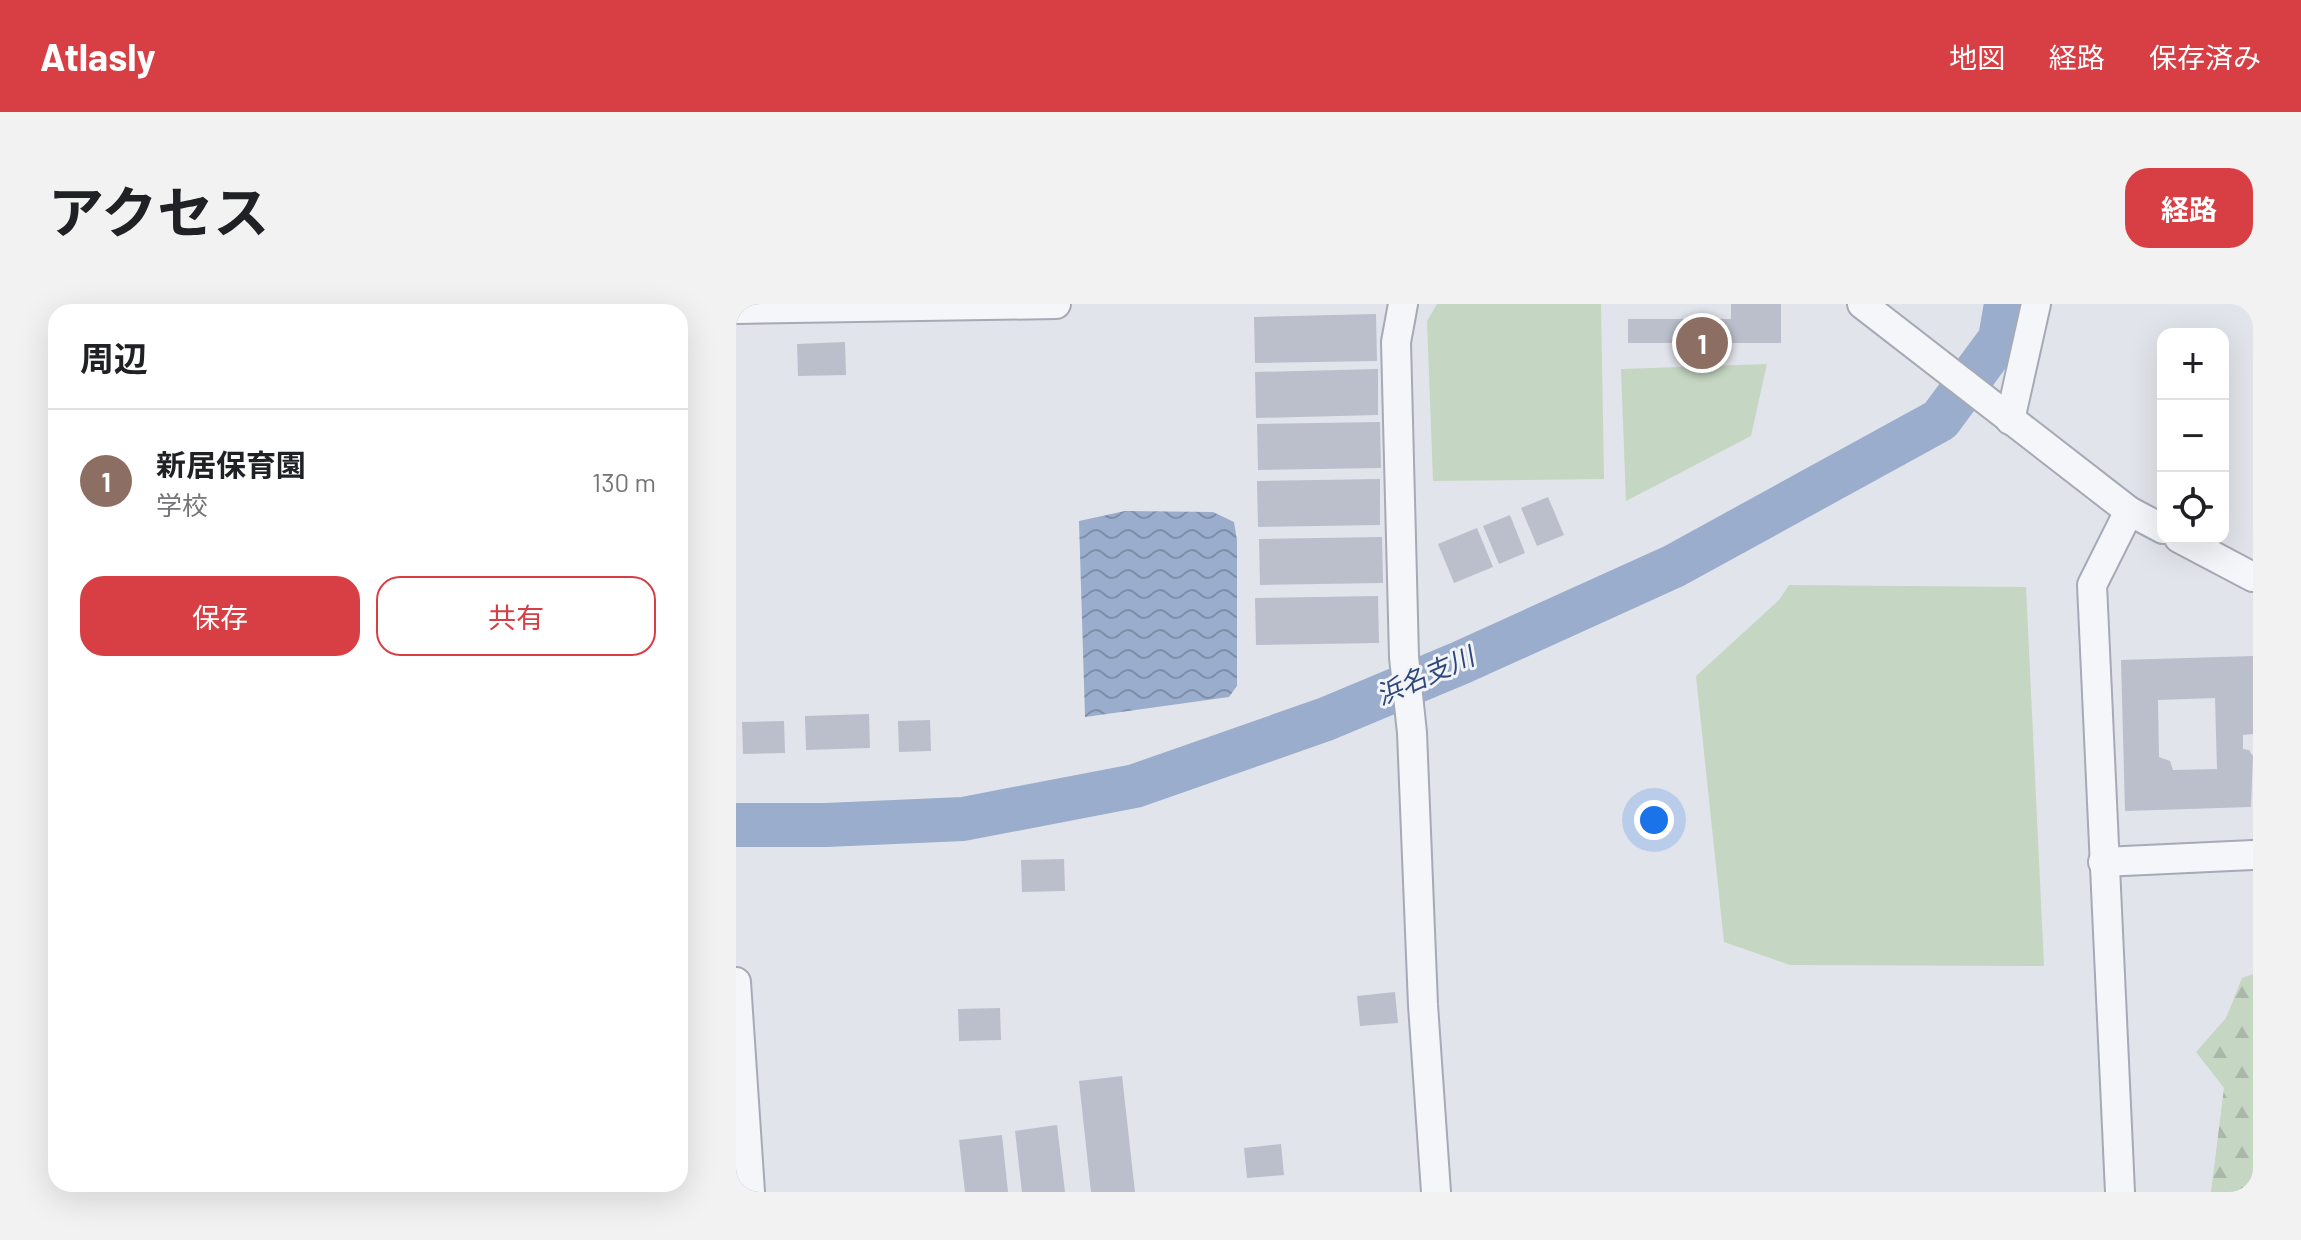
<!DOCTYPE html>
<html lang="ja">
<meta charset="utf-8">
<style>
body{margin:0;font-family:Barlow,"Noto Sans JP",sans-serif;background:#f2f2f2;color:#202124}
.controls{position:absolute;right:24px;top:24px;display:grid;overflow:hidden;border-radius:16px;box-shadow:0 8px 32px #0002}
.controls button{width:72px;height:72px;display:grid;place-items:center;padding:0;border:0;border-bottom:2px solid #e0e0e0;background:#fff;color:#202124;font:40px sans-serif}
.you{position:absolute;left:918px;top:516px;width:28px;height:28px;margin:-20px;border:6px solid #fff;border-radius:50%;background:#1a73e8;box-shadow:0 0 0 12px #1a73e833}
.badge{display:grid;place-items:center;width:52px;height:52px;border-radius:50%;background:#d83f44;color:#fff;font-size:26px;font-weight:700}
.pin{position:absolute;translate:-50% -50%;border:4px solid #fff;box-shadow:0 2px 8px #0006}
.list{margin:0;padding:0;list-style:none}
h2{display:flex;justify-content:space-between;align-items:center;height:104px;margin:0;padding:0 32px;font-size:34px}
h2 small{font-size:26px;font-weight:400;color:#757577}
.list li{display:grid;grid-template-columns:52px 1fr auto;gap:24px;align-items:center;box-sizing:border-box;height:144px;padding:0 32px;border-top:2px solid #e0e0e0}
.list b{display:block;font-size:30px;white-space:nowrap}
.list p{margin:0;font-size:26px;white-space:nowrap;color:#757577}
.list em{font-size:26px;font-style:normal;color:#757577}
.actions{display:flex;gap:16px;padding:24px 32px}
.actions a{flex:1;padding:18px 0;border:2px solid #d83f44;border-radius:24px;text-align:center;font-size:28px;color:#d83f44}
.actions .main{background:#d83f44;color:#fff}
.icon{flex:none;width:44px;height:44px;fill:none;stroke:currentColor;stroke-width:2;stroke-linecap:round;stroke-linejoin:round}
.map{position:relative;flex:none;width:1517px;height:888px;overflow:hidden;border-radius:24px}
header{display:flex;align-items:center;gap:48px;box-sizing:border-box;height:112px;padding:0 40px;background:#d83f44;color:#fff}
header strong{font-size:38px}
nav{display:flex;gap:44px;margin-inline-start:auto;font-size:28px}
.intro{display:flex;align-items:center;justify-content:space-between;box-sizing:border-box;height:192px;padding:0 48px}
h1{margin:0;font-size:56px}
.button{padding:20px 36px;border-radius:24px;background:#d83f44;color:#fff;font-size:28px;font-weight:700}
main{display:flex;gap:48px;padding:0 48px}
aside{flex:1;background:#fff;border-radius:24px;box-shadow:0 8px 32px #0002}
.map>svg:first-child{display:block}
.forest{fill:url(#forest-firs)}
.garden{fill:#c5d6c2}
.water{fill:url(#water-waves)}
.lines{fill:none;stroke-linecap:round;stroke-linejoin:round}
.river{stroke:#9aadcd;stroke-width:44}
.building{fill:#bbbfcb;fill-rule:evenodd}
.minor-casing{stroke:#a6aab6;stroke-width:32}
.minor{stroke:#f5f6f9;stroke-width:28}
.labels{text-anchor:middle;stroke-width:6;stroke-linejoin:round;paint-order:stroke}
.water-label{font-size:26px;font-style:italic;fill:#2f487c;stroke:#f2f4f8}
</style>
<header>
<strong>Atlasly</strong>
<nav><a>地図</a><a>経路</a><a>保存済み</a></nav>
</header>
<div class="intro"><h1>アクセス</h1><a class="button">経路</a></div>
<main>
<aside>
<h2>周辺<small></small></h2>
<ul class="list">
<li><span class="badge" style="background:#8d6e63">1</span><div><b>新居保育園</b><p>学校</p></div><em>130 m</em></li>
</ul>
<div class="actions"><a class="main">保存</a><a>共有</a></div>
</aside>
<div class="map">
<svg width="1517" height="888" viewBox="0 0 1517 888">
<defs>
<pattern id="forest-firs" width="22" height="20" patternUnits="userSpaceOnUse" patternTransform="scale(2)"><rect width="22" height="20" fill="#c5d6c2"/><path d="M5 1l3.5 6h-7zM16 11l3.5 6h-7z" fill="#a9b8a8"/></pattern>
<pattern id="water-waves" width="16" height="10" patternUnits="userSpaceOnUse" patternTransform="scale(2)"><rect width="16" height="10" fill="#9aadcd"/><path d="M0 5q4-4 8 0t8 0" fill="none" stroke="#7e8da8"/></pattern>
</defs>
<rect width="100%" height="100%" fill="#e2e4eb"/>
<!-- forest -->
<path class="forest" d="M1517 670V888H1475L1488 784 1460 748 1490 714 1506 674Z"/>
<!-- garden -->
<g class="garden">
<path d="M701 0H865L868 175 697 177 691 17Z"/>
<path d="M1031 60 1015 132 890 197 885 65Z"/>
<path d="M1053 281 1290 283 1308 662 1054 661 988 638 960 372 1043 296Z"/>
</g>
<!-- water -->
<path class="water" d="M389 207 477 208 498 218 501 236V382L493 393 349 413 343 217Z"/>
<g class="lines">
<!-- river -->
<path class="river" d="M0 521H90L227 515 399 482 590 415 724 359 938 262 1204 116 1264 35 1270 0"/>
</g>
<!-- building -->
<g class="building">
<path d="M995 0H1045V39H892V15H995Z"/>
<path d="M640 10 641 57 519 59 518 13Z"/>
<path d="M109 38 110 71 62 72 61 40Z"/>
<path d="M642 65V111L520 114 519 68Z"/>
<path d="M644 118 645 164 522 166 521 120Z"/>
<path d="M644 175V221L522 223 521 177Z"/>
<path d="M812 193 828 231 801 242 785 204Z"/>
<path d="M774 211 789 249 763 260 747 222Z"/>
<path d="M741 224 757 263 718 279 702 240Z"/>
<path d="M646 233 647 279 524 281 523 235Z"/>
<path d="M642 292 643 339 520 341 519 294Z"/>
<path d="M1517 352V430L1507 431V445L1513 446 1517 452 1515 503 1389 507 1385 356ZM1479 394 1481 465 1437 466 1434 457 1423 453 1422 396Z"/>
<path d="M133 410 134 444 70 446 69 412Z"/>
<path d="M194 416 195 447 163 448 162 417Z"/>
<path d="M48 417 49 449 7 450 6 418Z"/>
<path d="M328 555 329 587 286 588 285 556Z"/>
<path d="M659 688 662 719 624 722 621 692Z"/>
<path d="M264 704 265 736 223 737 222 705Z"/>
<path d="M386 772 399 888H355L343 777Z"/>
<path d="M321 821 329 888H286L279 827Z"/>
<path d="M266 831 272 888H229L223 836Z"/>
<path d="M545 840 548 871 511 874 508 844Z"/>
</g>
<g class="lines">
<!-- minor casing -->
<g class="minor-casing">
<g id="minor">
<path d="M667 0 660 38 668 353 676 429 687 701 700 888"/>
<path d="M1126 0 1393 207 1427 225"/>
<path d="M0 5 320 0"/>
<path d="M1274 116 1300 0"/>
<path d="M1443 234 1517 273"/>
<path d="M1367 558 1517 551"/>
<path d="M0 678 14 888"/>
<path d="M1384 888 1356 281 1393 207"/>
</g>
</g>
<!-- minor -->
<use href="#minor" class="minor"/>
</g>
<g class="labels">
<!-- water labels -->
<g class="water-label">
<text transform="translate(689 372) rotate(-24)" y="9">浜名支川</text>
</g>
</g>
</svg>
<div class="controls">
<button>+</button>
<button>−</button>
<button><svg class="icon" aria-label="locate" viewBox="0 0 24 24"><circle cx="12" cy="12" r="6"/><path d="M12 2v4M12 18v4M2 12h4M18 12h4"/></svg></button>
</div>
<div class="you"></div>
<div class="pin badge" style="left:966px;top:39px;background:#8d6e63">1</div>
</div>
</main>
